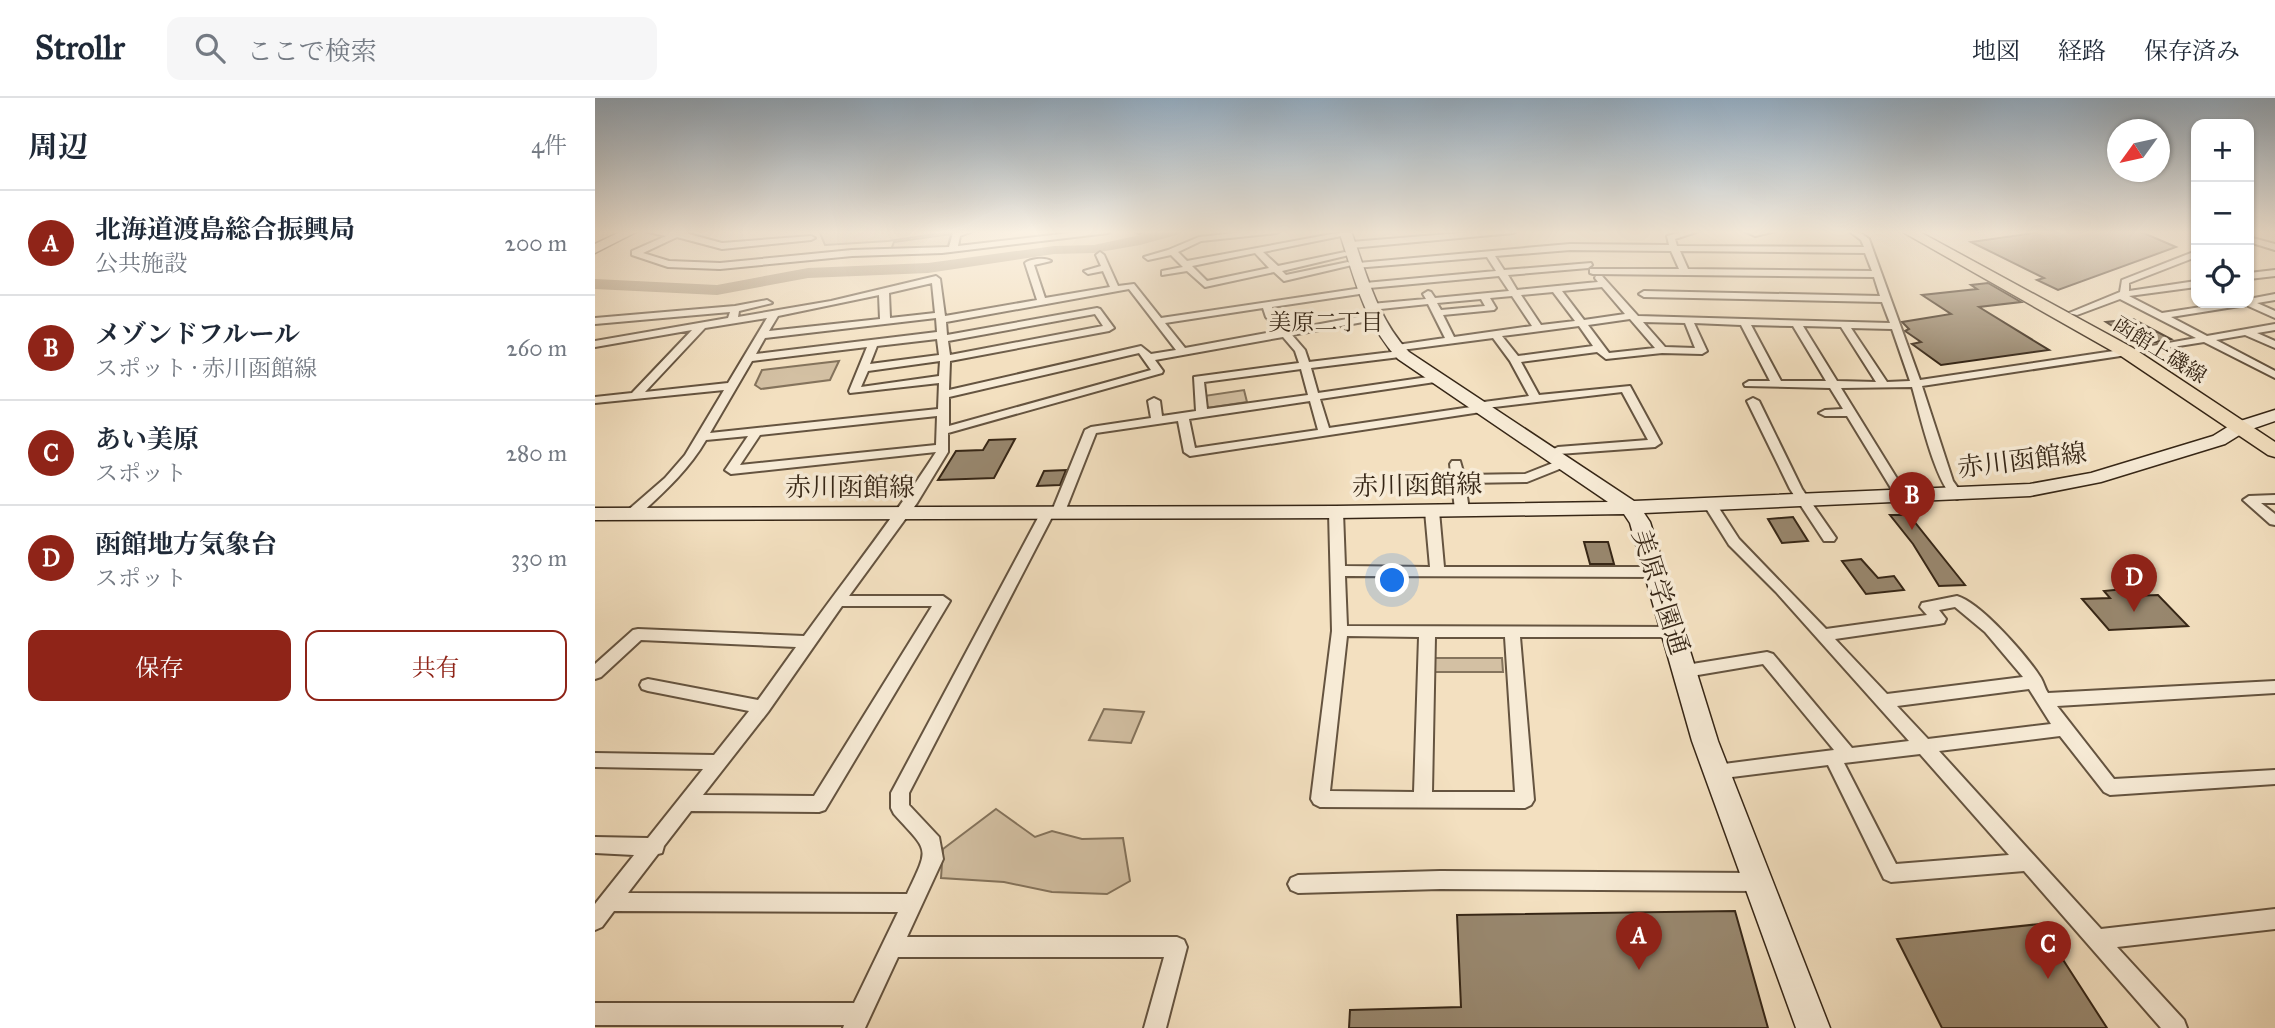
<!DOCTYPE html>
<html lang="ja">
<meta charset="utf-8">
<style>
body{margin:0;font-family:"IM FELL Great Primer","Noto Serif JP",serif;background:#f6f6f7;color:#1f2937}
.controls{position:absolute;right:21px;top:21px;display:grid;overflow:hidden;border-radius:14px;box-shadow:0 2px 5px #0004}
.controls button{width:63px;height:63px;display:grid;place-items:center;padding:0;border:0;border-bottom:2px solid #e0e1e3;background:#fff;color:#1f2937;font:35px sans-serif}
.compass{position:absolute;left:1512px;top:21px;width:63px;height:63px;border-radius:50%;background:#fff;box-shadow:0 2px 5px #0004;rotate:237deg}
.you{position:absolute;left:798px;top:483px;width:24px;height:24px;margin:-18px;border:5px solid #fff;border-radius:50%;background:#1a73e8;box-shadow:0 0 0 10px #1a73e833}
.badge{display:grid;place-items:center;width:46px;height:46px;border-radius:50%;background:#8f2418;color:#fff;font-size:23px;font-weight:700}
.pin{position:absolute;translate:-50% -58px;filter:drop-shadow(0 2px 4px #0008)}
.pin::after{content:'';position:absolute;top:37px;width:24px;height:21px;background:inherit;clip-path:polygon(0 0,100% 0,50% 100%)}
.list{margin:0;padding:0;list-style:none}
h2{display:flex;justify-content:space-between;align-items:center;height:91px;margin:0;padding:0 28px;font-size:30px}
h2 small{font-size:23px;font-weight:400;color:#747a83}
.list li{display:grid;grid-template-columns:46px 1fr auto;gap:21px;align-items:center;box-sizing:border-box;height:105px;padding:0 28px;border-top:2px solid #e0e1e3}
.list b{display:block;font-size:26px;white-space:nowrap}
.list p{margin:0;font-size:23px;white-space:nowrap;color:#747a83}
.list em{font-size:23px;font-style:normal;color:#747a83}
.actions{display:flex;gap:14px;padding:21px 28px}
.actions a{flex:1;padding:16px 0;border:2px solid #8f2418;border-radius:14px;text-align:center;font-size:24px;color:#8f2418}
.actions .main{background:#8f2418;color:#fff}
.icon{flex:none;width:38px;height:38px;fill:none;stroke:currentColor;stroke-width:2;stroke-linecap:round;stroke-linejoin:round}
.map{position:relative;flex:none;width:1680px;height:930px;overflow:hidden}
header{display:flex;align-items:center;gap:42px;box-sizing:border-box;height:98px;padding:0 35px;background:#fff;border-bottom:2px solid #e0e1e3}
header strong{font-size:33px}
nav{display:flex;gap:38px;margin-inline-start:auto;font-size:24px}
.search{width:490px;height:63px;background:#f6f6f7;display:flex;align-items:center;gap:18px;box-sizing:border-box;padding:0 24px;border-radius:14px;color:#747a83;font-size:26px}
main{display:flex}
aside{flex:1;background:#fff}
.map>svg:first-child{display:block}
.green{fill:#d3c0a3;stroke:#84735c;stroke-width:2}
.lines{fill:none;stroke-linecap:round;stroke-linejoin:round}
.river{fill:#b3a186;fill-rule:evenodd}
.building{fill:#98876e;stroke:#362616;stroke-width:2}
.street-casing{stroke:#655440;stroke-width:4}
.secondary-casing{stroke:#362616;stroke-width:3}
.primary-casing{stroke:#362616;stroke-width:3}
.street{fill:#f7ebd6;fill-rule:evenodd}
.secondary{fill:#f7ebd6;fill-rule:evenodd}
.primary{fill:#f3e0c0;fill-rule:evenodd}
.labels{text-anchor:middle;stroke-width:7;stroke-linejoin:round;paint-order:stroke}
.far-street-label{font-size:21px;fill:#362616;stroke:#f7ebd6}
.far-neighbourhood-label{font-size:23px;fill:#362616;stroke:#f7ebd6}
.street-label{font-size:26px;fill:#362616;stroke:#f7ebd6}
</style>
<header>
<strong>Strollr</strong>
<div class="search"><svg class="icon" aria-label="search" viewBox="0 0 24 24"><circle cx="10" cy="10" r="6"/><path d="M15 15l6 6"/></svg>ここで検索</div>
<nav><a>地図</a><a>経路</a><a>保存済み</a></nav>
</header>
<main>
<aside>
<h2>周辺<small>4件</small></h2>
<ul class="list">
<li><span class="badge">A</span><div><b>北海道渡島総合振興局</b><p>公共施設</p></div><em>200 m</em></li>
<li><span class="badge">B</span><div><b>メゾンドフルール</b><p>スポット · 赤川函館線</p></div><em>260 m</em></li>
<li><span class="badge">C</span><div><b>あい美原</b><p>スポット</p></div><em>280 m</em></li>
<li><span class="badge">D</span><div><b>函館地方気象台</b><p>スポット</p></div><em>330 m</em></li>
</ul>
<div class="actions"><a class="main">保存</a><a>共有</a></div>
</aside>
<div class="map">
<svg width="1680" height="930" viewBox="0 0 1680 930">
<rect width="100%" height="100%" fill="#f3e0c0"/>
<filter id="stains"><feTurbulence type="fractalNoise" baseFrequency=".00286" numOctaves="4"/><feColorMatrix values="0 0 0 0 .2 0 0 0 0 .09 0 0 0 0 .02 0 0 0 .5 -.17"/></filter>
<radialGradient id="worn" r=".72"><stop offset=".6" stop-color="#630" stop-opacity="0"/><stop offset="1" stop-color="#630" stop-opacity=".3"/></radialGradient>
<!-- green -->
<g class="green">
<path d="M224 133H362L293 143 230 147Z"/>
<path d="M356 136 353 148 350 149 296 152 299 144Z"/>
<path d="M244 263 235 282 166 291 160 287 167 272Z"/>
<path d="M649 292 652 304 612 310 609 298Z"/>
<path d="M838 560H907L908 574H838Z"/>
<path d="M509 611 549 614 536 645 494 642Z"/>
<path d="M401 711 440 739 457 733 487 741 528 740 535 783 512 796 457 794 409 784 346 780 348 751Z"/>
</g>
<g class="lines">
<!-- river -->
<path class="river" d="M564 133H587L585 136 545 147 499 155 459 156 333 175 213 180 122 197 0 191V181L122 187 213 170 333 165 459 148 499 147Z"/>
</g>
<!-- building -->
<g class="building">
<path d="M1453 133H1544L1581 149 1463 192 1442 182 1449 180 1376 144Z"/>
<path d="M1393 185 1426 204 1384 209 1454 252 1346 267 1317 246 1326 244 1310 233 1314 231 1307 224 1356 216 1327 197 1382 191 1376 187Z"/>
<path d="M1538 221 1576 241 1551 246 1541 243 1511 224Z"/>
<path d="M420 341 399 380 343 382 361 353 388 352 394 342Z"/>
<path d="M471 372 465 387 442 388 449 373Z"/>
<path d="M1295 417H1314L1370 487 1344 488 1318 446Z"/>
<path d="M1198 419 1213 443 1187 445 1173 421Z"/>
<path d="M989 444H1013L1019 466H995Z"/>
<path d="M1266 461 1283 480 1299 478 1309 492 1271 496 1247 463Z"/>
<path d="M1529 491 1535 498 1563 497 1593 528 1514 532 1487 501 1515 500 1509 493Z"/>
<path d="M1140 813 1173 930H754L755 912 866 909 862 817Z"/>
<path d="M1445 826 1512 930H1347L1302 841Z"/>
</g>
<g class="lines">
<!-- street casing -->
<g class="street-casing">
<g id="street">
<path d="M49 133H92L90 135 127 145 216 138 220 140 216 142 127 151 82 139 48 155 74 163 125 165 257 152 354 149 358 135 378 133 365 138 363 148 492 133H517L513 135 347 155 257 158 125 171 73 169 37 157V153L71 138Z"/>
<path d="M540 133H550L544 135Z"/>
<path d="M657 133H685L681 135 606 143 583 154 592 163 753 133 755 135 751 137 668 154 683 168 750 154 754 157 687 173 691 177 753 164 757 167 689 183 679 174 610 189 592 173 567 177V173L588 169 576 157 553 162 549 159 573 152 604 139ZM660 155 674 170 612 183 597 168Z"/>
<path d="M890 133H922L918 135 756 150 752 147 756 144Z"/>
<path d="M1091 133H1104L1080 141 1082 148 1269 149 1266 142 1254 133H1263L1274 141 1325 282 1532 251 1537 254 1532 257 1327 288 1358 383 1368 397 1362 401C1342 394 1324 312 1317 289L1246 290 1314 400 1308 404 1302 400 1252 318H1230L1224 315 1230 312 1248 311 1235 290 1150 288 1149 286 1154 283H1175L1146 227 1099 225 1112 253 1107 256 1067 255 1011 261 1002 254 926 264 944 297 1035 288 1066 345 1060 349 964 356 954 360 948 356 963 349 1053 342 1027 294 891 310 890 313 886 314 595 358 589 354 583 323 501 335 469 416 462 420 457 419 314 695V707L344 739 348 761 312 839H582L589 842 592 849 571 930H549L569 859H303L270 930H248L249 927H0V905H259L303 814 19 813 7 829 0 832V806L39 757 0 755V739L53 740 108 671 0 669V655L119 657 154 613 53 593 47 591 45 587 47 583 53 581 163 602 201 549 46 542 6 579 0 581V566L38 532 43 531 209 538C253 477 300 418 341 354L136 376 130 372 153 338 111 342C93 373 68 395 42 419H32L30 416 32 413 70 380 90 357 129 292 0 305V299L37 295 97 232 0 249V243L133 220 135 214 0 226V220L140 208 172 202 177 205 144 213 143 219 236 203 341 178 345 181 350 218 442 202 430 165C435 161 450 159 456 163L439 167 450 200 515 189 508 173 493 176 489 173 506 168 501 157 505 154 509 157 523 188 539 186 566 220 767 190V186L770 185 901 173 892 159 760 170V166L763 165 975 146 1074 147 1072 138ZM975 152 1076 153 1084 171H995V175L998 176 1279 179 1285 198 1049 193 1044 196 1049 199 1287 204 1295 225 1043 218 1007 178H1001L1000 180 1003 184 922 192 913 177 993 170 997 167 996 165 909 172 900 158ZM1085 153 1270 155 1277 173 1093 171ZM904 178 914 193 840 200 836 194 833 193 828 196 831 201 776 206 771 209 776 212 833 206 850 240 795 248V252L799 253 898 240 915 263 934 298 881 305 877 306 876 309 734 330 725 301 840 284 845 281 840 278 723 295 716 270 805 259 810 256 805 253 714 264 710 252 697 237 779 222 784 219 779 216 693 232 680 218 677 209 771 195 774 194V190ZM337 185 340 215 295 220 294 195ZM1007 189 1030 216 989 222 967 193ZM534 191 581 252 556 256 546 248 354 292 355 263 514 233 519 230 505 211 502 210 352 237 351 224ZM958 194 980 223 946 227 926 197ZM284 197 285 221 174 233 183 218ZM917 198 937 228 859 239 848 217 899 212 901 210 895 200ZM886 201 890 208 846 212 842 205ZM668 210 671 219 683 233 590 250 570 225ZM500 216 508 228 355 257 353 243ZM172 220 133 285 50 294 110 230ZM341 220 342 234 161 256 170 240ZM1035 221 1060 250 1014 255 993 227ZM1048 224 1090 225 1100 250 1070 249ZM1156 227 1198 228 1231 283H1186ZM984 228 998 248 923 258 907 238ZM1208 228 1246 229 1281 284 1242 283ZM1256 230 1297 231 1315 283 1292 284ZM688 239 700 253 704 265 599 279 601 313 567 318 565 303 559 300 553 303 556 320 496 329 490 332 457 413H447L445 416 296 695V710L299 716C334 755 335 747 312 796L33 795 63 756 67 755 69 748 96 713 224 714 230 712 355 503 348 498H254L322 405 353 354V335L567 275 568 273 560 262ZM342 241 344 257 275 266 282 248ZM272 249 254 293 255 295 344 285 343 311 115 335 157 263ZM544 255 556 272 354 328V299ZM345 263 344 278 266 289 273 273ZM706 271 713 297 612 311 609 284ZM715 303 723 332 600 350 594 321ZM342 318 341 347 145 367 165 337ZM247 508H337L219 698 108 697 173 614Z"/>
<path d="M1149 133H1181L1160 138Z"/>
<path d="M1654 139 1680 146V152L1654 144Z"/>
<path d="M1601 153V159L1534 185V193L1601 183V189L1534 198 1567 215 1632 205H1654V201L1680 196V202L1662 205 1680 213V220L1651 207 1576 219 1612 238 1680 226V232L1662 235 1680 243V250L1650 237 1621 242 1680 273V280L1609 244 1540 255V251L1601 240 1525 201 1482 217 1474 215 1525 194 1527 182Z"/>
<path d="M1680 172V178L1654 181V175Z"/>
<path d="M1158 300 1164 303 1207 391 1241 440 1239 443H1229L1195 391 1152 303Z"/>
<path d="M968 361 974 365 972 368 932 384 870 385 874 412 867 416 860 412 855 366 857 363H865L869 377 930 376Z"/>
<path d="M1680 397V405H1666L1680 416V427L1675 426 1648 402 1654 398Z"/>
<path d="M1115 403 1120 404 1144 441 1231 531 1332 517 1325 509 1327 505 1362 498C1386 505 1432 558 1446 580 1449 585 1450 591 1453 595L1680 583V595L1462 608 1519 681 1680 672V686L1515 697 1509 694 1465 638 1344 653 1506 831 1680 811V831L1522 849 1589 922 1592 930H1566L1429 773 1296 784 1289 781 1233 667 1121 681 1115 679 1112 674 1115 669 1121 667 1239 652 1168 566 1091 579 1085 577 1083 573 1085 569 1091 567 1172 554 1178 556 1257 650 1314 643 1181 494 1134 447 1109 407ZM1360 509 1390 534 1428 579 1292 596 1240 541 1344 526 1349 525 1351 521 1344 512ZM1434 591 1456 626 1333 641 1302 608ZM1325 656 1414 757 1301 766 1249 665Z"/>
<path d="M837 409 844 413 849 469H1060L1067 474 1060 479 750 478 752 528 1079 529 1084 530 1087 534 1084 538 1079 539H925L939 702 936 707 930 710 725 709 719 706 716 701 737 533 734 414 741 410 748 414 750 468 835 469 830 413ZM752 538 824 539 819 694 735 693ZM840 539H910L920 694H837Z"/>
<path d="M845 773 1161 775 1168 778 1171 784 1168 790 1161 793 845 791 703 795 696 792 693 786 696 780 703 777Z"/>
</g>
</g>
<!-- secondary casing -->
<g class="secondary-casing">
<g id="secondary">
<path d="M27 133H43L0 155V146Z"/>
<path d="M744 133H756C772 177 782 220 814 254L1039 403 1435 386 1496 375 1618 338 1639 325 1680 312V323L1651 333 1630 346 1506 384 1435 398 1049 415 1055 424 1123 643 1235 930H1201L1097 643 1035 425 1029 416 741 420 0 422V410L741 408 1013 404 803 261C768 222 760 181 744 133Z"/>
</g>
</g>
<!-- primary casing -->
<g class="primary-casing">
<path id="primary" d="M1306 133H1323L1538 250 1680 344V359L1673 357 1526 258Z"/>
</g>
<!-- street -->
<use href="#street" class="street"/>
<!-- secondary -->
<use href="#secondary" class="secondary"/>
<!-- primary -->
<use href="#primary" class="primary"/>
</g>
<!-- sky -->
<linearGradient id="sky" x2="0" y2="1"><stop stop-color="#93acc1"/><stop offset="0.51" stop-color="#faf1e3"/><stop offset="1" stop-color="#faf1e3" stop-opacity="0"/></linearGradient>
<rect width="1680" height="263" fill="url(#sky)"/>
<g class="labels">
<!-- far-street labels -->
<g class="far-street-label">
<text transform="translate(1565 252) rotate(32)" y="7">函館上磯線</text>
</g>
<!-- far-neighbourhood labels -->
<g class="far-neighbourhood-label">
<text x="731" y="232">美原二丁目</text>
</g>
<!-- street labels -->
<g class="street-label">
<text transform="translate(1427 362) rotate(-7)" y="9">赤川函館線</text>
<text transform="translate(822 387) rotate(-1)" y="9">赤川函館線</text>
<text x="255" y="398">赤川函館線</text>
<text transform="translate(1066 494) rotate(72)" y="9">美原学園通</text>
</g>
</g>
<rect width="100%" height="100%" filter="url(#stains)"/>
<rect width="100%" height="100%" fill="url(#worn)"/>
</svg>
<div class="controls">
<button>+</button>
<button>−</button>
<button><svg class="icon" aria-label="locate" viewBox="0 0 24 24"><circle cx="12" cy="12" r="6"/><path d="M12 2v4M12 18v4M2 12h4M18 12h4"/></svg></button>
</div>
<svg class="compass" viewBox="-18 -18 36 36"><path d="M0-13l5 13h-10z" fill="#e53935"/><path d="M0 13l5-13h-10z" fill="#747a83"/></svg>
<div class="you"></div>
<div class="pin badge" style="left:1044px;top:872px">A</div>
<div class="pin badge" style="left:1317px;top:432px">B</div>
<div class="pin badge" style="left:1453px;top:881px">C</div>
<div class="pin badge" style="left:1539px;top:514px">D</div>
</div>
</main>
